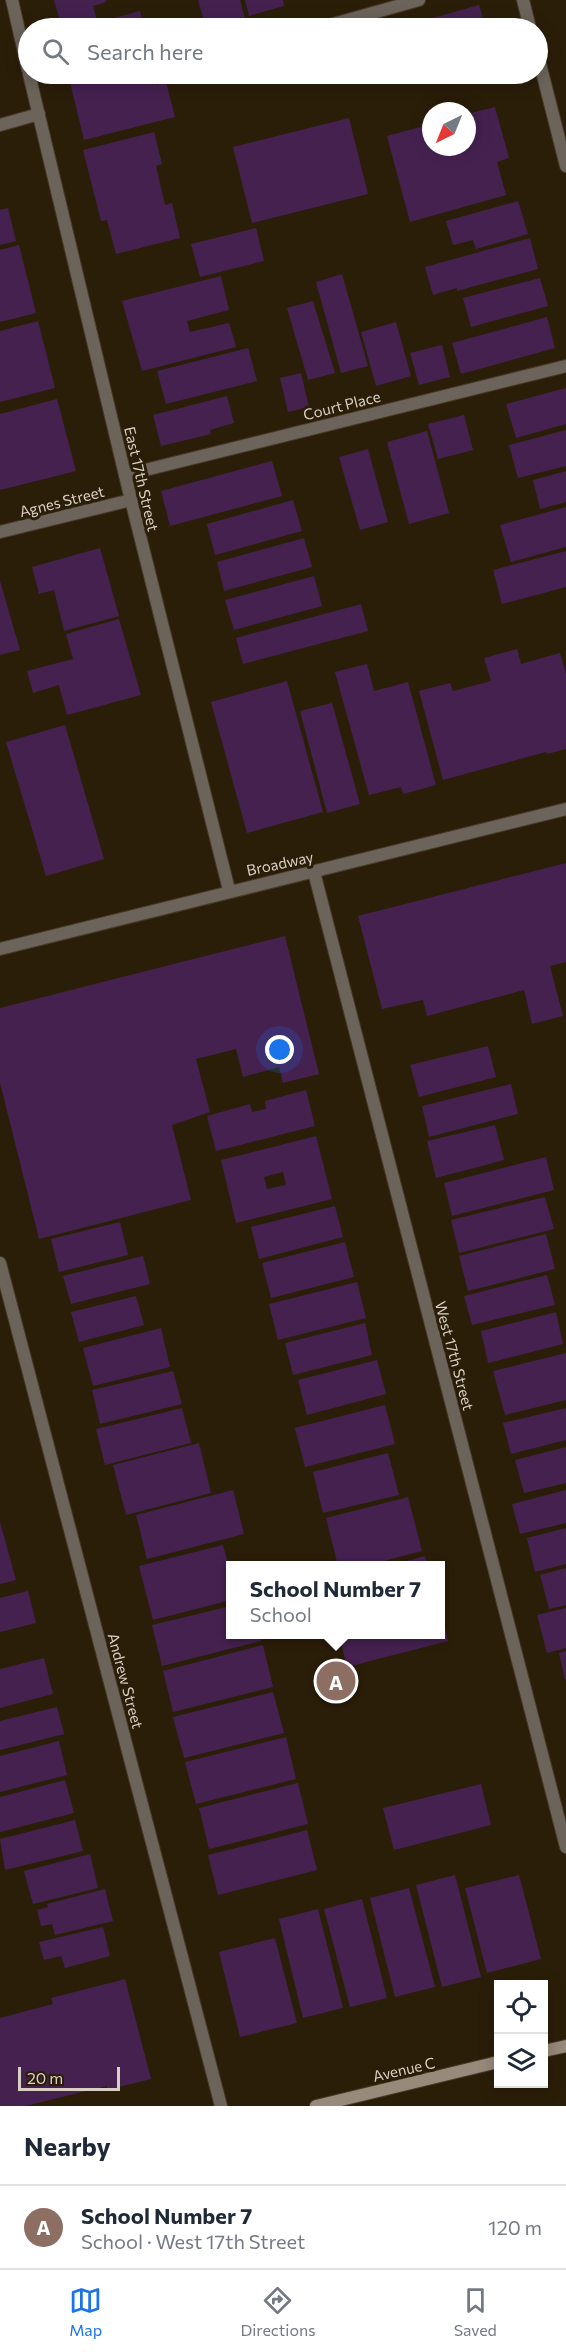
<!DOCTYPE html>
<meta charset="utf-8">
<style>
body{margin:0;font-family:Commissioner,sans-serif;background:#f6f6f7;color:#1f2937}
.controls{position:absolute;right:18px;bottom:18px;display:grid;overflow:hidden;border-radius:0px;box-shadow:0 3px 15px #0003}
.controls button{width:54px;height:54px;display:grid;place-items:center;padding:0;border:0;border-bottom:2px solid #e0e1e3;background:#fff;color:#1f2937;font:30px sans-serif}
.compass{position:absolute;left:422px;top:102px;width:54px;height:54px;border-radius:50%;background:#fff;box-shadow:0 3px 15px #0003;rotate:223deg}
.scale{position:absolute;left:18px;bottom:15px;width:102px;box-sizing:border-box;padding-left:6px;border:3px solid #d9d0c3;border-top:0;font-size:16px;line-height:21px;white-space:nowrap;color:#d9d0c3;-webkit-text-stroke:4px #2b1e09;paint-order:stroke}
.you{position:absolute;left:280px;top:1050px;width:21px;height:21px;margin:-15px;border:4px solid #fff;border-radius:50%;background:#1a73e8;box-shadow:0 0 0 9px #1a73e833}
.badge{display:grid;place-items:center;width:39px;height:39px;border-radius:50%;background:#1a73e8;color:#fff;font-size:20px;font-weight:700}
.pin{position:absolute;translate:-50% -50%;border:3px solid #fff;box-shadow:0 2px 6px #0006}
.popup{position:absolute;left:226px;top:1561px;width:219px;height:78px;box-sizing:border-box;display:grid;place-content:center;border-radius:0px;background:#fff;filter:drop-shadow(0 2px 4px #0005);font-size:20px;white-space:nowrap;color:#747a83}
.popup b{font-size:22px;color:#1f2937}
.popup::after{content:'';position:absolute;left:50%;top:100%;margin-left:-12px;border:12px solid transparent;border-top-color:#fff}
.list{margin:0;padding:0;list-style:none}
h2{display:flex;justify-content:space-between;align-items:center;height:78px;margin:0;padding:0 24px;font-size:26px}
h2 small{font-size:20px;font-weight:400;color:#747a83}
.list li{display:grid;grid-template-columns:39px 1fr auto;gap:18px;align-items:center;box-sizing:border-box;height:84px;padding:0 24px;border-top:2px solid #e0e1e3}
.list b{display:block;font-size:22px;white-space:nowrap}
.list p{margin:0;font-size:20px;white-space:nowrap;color:#747a83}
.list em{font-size:20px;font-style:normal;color:#747a83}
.icon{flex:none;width:33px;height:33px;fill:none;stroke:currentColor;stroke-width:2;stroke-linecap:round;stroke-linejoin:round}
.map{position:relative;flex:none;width:566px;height:2106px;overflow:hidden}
.search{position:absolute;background:#fff;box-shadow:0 3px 15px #0003;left:18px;right:18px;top:18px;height:66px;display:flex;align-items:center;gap:15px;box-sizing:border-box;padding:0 21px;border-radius:33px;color:#747a83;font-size:22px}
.sheet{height:162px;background:#fff}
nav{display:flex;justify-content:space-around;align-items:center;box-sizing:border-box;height:84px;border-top:2px solid #e0e1e3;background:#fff;font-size:16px;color:#747a83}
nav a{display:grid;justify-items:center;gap:3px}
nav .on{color:#1a73e8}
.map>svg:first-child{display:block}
.building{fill:#452150;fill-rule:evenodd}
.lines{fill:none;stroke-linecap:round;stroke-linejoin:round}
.minor-casing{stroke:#473a27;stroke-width:14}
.tertiary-casing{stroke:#473a27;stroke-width:14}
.secondary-casing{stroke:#473a27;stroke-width:14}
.minor{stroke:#6c645b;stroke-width:12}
.tertiary{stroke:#6c645b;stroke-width:12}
.secondary{stroke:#978a7b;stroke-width:12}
.labels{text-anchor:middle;stroke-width:6;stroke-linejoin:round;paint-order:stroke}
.street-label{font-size:15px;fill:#d9d0c3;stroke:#2b1e09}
</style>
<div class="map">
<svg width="566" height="2106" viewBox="0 0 566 2106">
<rect width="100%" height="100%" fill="#2b1e09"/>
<!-- building -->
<g class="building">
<path d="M54 0H106V2L93 6 97 20 62 28Z"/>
<path d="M198 0H240L247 26 237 28H206Z"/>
<path d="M245 0H283L284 6 249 16Z"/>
<path d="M479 5 486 28H397Z"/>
<path d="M140 11 145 28H76Z"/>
<path d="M68 74H154L157 85 166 82 175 117 84 140Z"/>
<path d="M495 107 509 158 497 162 506 195 410 222 387 136 431 124V147H467V114Z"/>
<path d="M349 118 368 194 252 223 233 147Z"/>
<path d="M154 132 162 164 156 166 165 205 172 203 180 238 116 254 107 220 101 221 83 150Z"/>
<path d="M518 201 528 234 476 249 473 240 453 245 446 221Z"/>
<path d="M8 208 16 241 0 245V210Z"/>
<path d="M256 228 264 261 200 277 191 244Z"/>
<path d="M530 238 538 269 457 291V288L433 295 425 267Z"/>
<path d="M19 245 36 313 0 322V250Z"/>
<path d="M342 274 368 366 341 373 316 282Z"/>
<path d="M221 276 229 310 187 321 190 332 229 323 236 347 142 371 122 301Z"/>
<path d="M540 278 548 306 471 327 463 298Z"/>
<path d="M313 301 335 373 308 380 287 308Z"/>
<path d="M547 317 555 348 461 374 452 343Z"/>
<path d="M38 321 55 388 0 402V331Z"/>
<path d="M396 322 411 376 376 386 361 332Z"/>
<path d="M442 345 450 377 419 385 410 353Z"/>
<path d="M248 348 257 381 166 404 157 371Z"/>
<path d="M301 373 309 407 288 412 280 378Z"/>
<path d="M566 388V424L516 438 506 404Z"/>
<path d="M227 396 234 423 210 430 211 434 161 446 153 415Z"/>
<path d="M57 399 76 471 0 490V414Z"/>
<path d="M464 415 473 450 438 459 428 424Z"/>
<path d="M566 430V466L518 478 509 445Z"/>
<path d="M427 431 449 513 409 524 387 442Z"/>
<path d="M368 449 388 522 360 530 339 457Z"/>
<path d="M272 461 282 496 170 526 161 491Z"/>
<path d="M566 471V502L540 509 533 480Z"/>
<path d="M293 500 302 531 215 555 207 524Z"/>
<path d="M566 507V547L511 562 500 525Z"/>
<path d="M304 538 312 567 224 591 217 562Z"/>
<path d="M100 548 119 616 64 631 54 590 39 594 32 567Z"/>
<path d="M566 551V587L502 604 493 570Z"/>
<path d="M314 576 322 606 234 630 225 600Z"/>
<path d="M0 581 20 650 0 655Z"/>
<path d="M361 604 368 631 243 664 236 638Z"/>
<path d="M119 619 141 695 67 715 59 685 33 693 27 671 73 659 66 634Z"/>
<path d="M517 649 521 664 560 653 566 674V749L547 754 546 752 443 780 419 691 450 683 453 691 491 681 484 658Z"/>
<path d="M367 664 374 691 408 682 436 785 403 794 401 787 369 795 335 672Z"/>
<path d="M287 681 323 812 247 833 211 702Z"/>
<path d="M332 703 360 804 327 813 300 711Z"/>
<path d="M65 725 104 859 46 876 6 742Z"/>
<path d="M566 863V962L550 966 563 1016 532 1024 524 990 427 1016 423 1000 382 1009 358 916Z"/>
<path d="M285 936 319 1074 283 1083 279 1067 243 1077 236 1049 196 1059 210 1112 172 1125 191 1200 39 1239 0 1083V1008Z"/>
<path d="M488 1046 496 1077 419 1097 410 1065Z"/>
<path d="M511 1084 518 1114 429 1137 422 1106Z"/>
<path d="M306 1090 315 1126 216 1151 207 1116 250 1104 252 1112 266 1109 265 1101Z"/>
<path d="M495 1125 504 1160 436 1178 427 1141Z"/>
<path d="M316 1136 332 1199 236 1223 221 1160ZM283 1172 286 1185 267 1189 264 1177Z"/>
<path d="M546 1157 554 1190 452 1216 444 1183Z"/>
<path d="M545 1197 554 1229 459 1253 451 1220Z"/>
<path d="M335 1206 343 1237 259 1259 251 1227Z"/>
<path d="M120 1222 128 1255 59 1272 51 1239Z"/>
<path d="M546 1234 555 1269 468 1291 459 1256Z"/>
<path d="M345 1242 354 1277 271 1298 262 1263Z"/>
<path d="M143 1256 150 1284 71 1304 63 1276Z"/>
<path d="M547 1275 555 1305 472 1325 464 1296Z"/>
<path d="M357 1282 366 1318 278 1340 269 1304Z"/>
<path d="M136 1296 144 1325 79 1342 71 1312Z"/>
<path d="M556 1312 563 1344 488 1363 481 1331Z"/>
<path d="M365 1323 372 1355 293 1375 285 1343Z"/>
<path d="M161 1328 170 1367 93 1386 83 1348Z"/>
<path d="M566 1353V1400L505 1415 493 1371Z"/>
<path d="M377 1360 386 1394 307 1415 298 1380Z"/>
<path d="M173 1371 182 1404 100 1424 92 1390Z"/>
<path d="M385 1405 395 1444 305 1467 295 1428Z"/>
<path d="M182 1408 191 1443 105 1465 96 1429Z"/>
<path d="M566 1408V1440L511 1454 503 1423Z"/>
<path d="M199 1443 211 1493 126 1515 113 1465Z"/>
<path d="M566 1447V1483L524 1493 515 1460Z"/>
<path d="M388 1453 399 1495 323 1513 313 1472Z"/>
<path d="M233 1490 244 1534 147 1559 136 1515Z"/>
<path d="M566 1490V1523L520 1534 512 1504Z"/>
<path d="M408 1497 422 1551 365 1566H338L326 1518Z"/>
<path d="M0 1522 16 1580 0 1584Z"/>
<path d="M566 1528V1564L535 1572 527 1538Z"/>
<path d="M223 1545 231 1575V1600L153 1620 139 1566Z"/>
<path d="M425 1556 428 1566H392V1565Z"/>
<path d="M566 1568V1605L549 1609 540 1575Z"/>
<path d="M28 1591 36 1623 0 1632V1598Z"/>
<path d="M231 1606V1635H260L261 1641 162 1666 152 1625Z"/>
<path d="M566 1608V1648L547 1653 537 1615Z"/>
<path d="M442 1615 448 1641 347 1667 339 1635H441Z"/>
<path d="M263 1645 273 1687 173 1712 163 1671Z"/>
<path d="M566 1651V1679L565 1680 559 1653Z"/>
<path d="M44 1658 53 1694 0 1708V1669Z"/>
<path d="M273 1692 284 1733 184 1758 173 1717Z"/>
<path d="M57 1707 64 1734 0 1750V1721Z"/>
<path d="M286 1737 296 1779 196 1804 185 1762Z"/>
<path d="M59 1741 67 1775 0 1792V1756Z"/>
<path d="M65 1780 74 1813 0 1832V1797Z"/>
<path d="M298 1783 308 1824 209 1849 199 1808Z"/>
<path d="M481 1784 491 1825 394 1850 383 1808Z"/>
<path d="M75 1820 83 1851 5 1870 0 1839Z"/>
<path d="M307 1830 317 1870 218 1895 208 1855Z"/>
<path d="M90 1854 98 1888 33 1904 24 1871Z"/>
<path d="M455 1875 481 1977 442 1987 416 1885Z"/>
<path d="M519 1875 541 1959 487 1973 465 1888Z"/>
<path d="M409 1888 435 1987 395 1997 370 1898Z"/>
<path d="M105 1889 113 1921 55 1935 52 1924 41 1926 37 1910 48 1907 47 1904Z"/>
<path d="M362 1899 387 1998 350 2007 324 1909Z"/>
<path d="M318 1909 343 2008 303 2018 279 1919Z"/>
<path d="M103 1927 110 1956 65 1968 61 1956 44 1960 39 1942Z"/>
<path d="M275 1938 297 2023 240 2037 219 1952Z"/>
<path d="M125 1979 151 2079 107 2090V2086L25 2106H0V2018L53 2004 51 1998Z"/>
</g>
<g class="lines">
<!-- minor casing -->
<g class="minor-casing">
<g id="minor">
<path d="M12 0 28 70"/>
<path d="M523 0 530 28"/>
<path d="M319 28 419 0"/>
<path d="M538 56 566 166"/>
<path d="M29 74 131 500 229 890"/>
<path d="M0 125 39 114"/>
<path d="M125 475 566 366"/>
<path d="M0 532 131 500"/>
<path d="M314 872 566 1847"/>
<path d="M0 1263 221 2106"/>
</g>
</g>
<!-- tertiary casing -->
<g class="tertiary-casing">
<path id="tertiary" d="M0 949 566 809"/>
</g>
<!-- secondary casing -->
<g class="secondary-casing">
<g id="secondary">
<path d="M544 2051 566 2046"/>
<path d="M316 2106 498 2062"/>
</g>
</g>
<!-- minor -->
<use href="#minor" class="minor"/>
<!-- tertiary -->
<use href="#tertiary" class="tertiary"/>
<!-- secondary -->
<use href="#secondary" class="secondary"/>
</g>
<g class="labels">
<!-- street labels -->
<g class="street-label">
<text transform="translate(342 406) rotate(-14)" y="5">Court Place</text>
<text transform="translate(141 479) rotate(77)" y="5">East 17th Street</text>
<text transform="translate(62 502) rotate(-14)" y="5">Agnes Street</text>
<text transform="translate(280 864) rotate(-12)" y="5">Broadway</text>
<text transform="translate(454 1356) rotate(75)" y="5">West 17th Street</text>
<text transform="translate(125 1681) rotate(75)" y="5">Andrew Street</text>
<text transform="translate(404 2070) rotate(-13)" y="5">Avenue C</text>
</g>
</g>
</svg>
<div class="controls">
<button><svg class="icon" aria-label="locate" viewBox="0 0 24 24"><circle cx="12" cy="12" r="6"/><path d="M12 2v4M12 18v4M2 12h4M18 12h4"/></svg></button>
<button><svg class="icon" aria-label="layers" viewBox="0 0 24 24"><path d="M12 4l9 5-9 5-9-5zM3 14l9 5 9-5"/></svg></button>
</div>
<svg class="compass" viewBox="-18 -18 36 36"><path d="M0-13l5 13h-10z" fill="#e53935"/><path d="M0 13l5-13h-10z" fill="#747a83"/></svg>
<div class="scale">20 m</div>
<div class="you"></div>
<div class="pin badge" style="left:336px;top:1681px;background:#8d6e63">A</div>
<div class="popup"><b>School Number 7</b>School</div>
<div class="search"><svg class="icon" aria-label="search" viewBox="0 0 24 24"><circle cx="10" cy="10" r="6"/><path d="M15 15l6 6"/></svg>Search here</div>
</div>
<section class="sheet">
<h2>Nearby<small></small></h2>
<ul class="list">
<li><span class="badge" style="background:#8d6e63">A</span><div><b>School Number 7</b><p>School · West 17th Street</p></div><em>120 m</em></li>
</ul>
</section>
<nav>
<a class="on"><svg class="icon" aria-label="map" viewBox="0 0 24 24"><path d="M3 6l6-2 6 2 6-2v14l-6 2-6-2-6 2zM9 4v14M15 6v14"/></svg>Map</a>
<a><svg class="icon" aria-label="directions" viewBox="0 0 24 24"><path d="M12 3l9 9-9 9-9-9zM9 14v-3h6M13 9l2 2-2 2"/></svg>Directions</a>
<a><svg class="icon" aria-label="saved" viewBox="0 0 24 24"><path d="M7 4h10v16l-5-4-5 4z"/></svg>Saved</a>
</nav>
